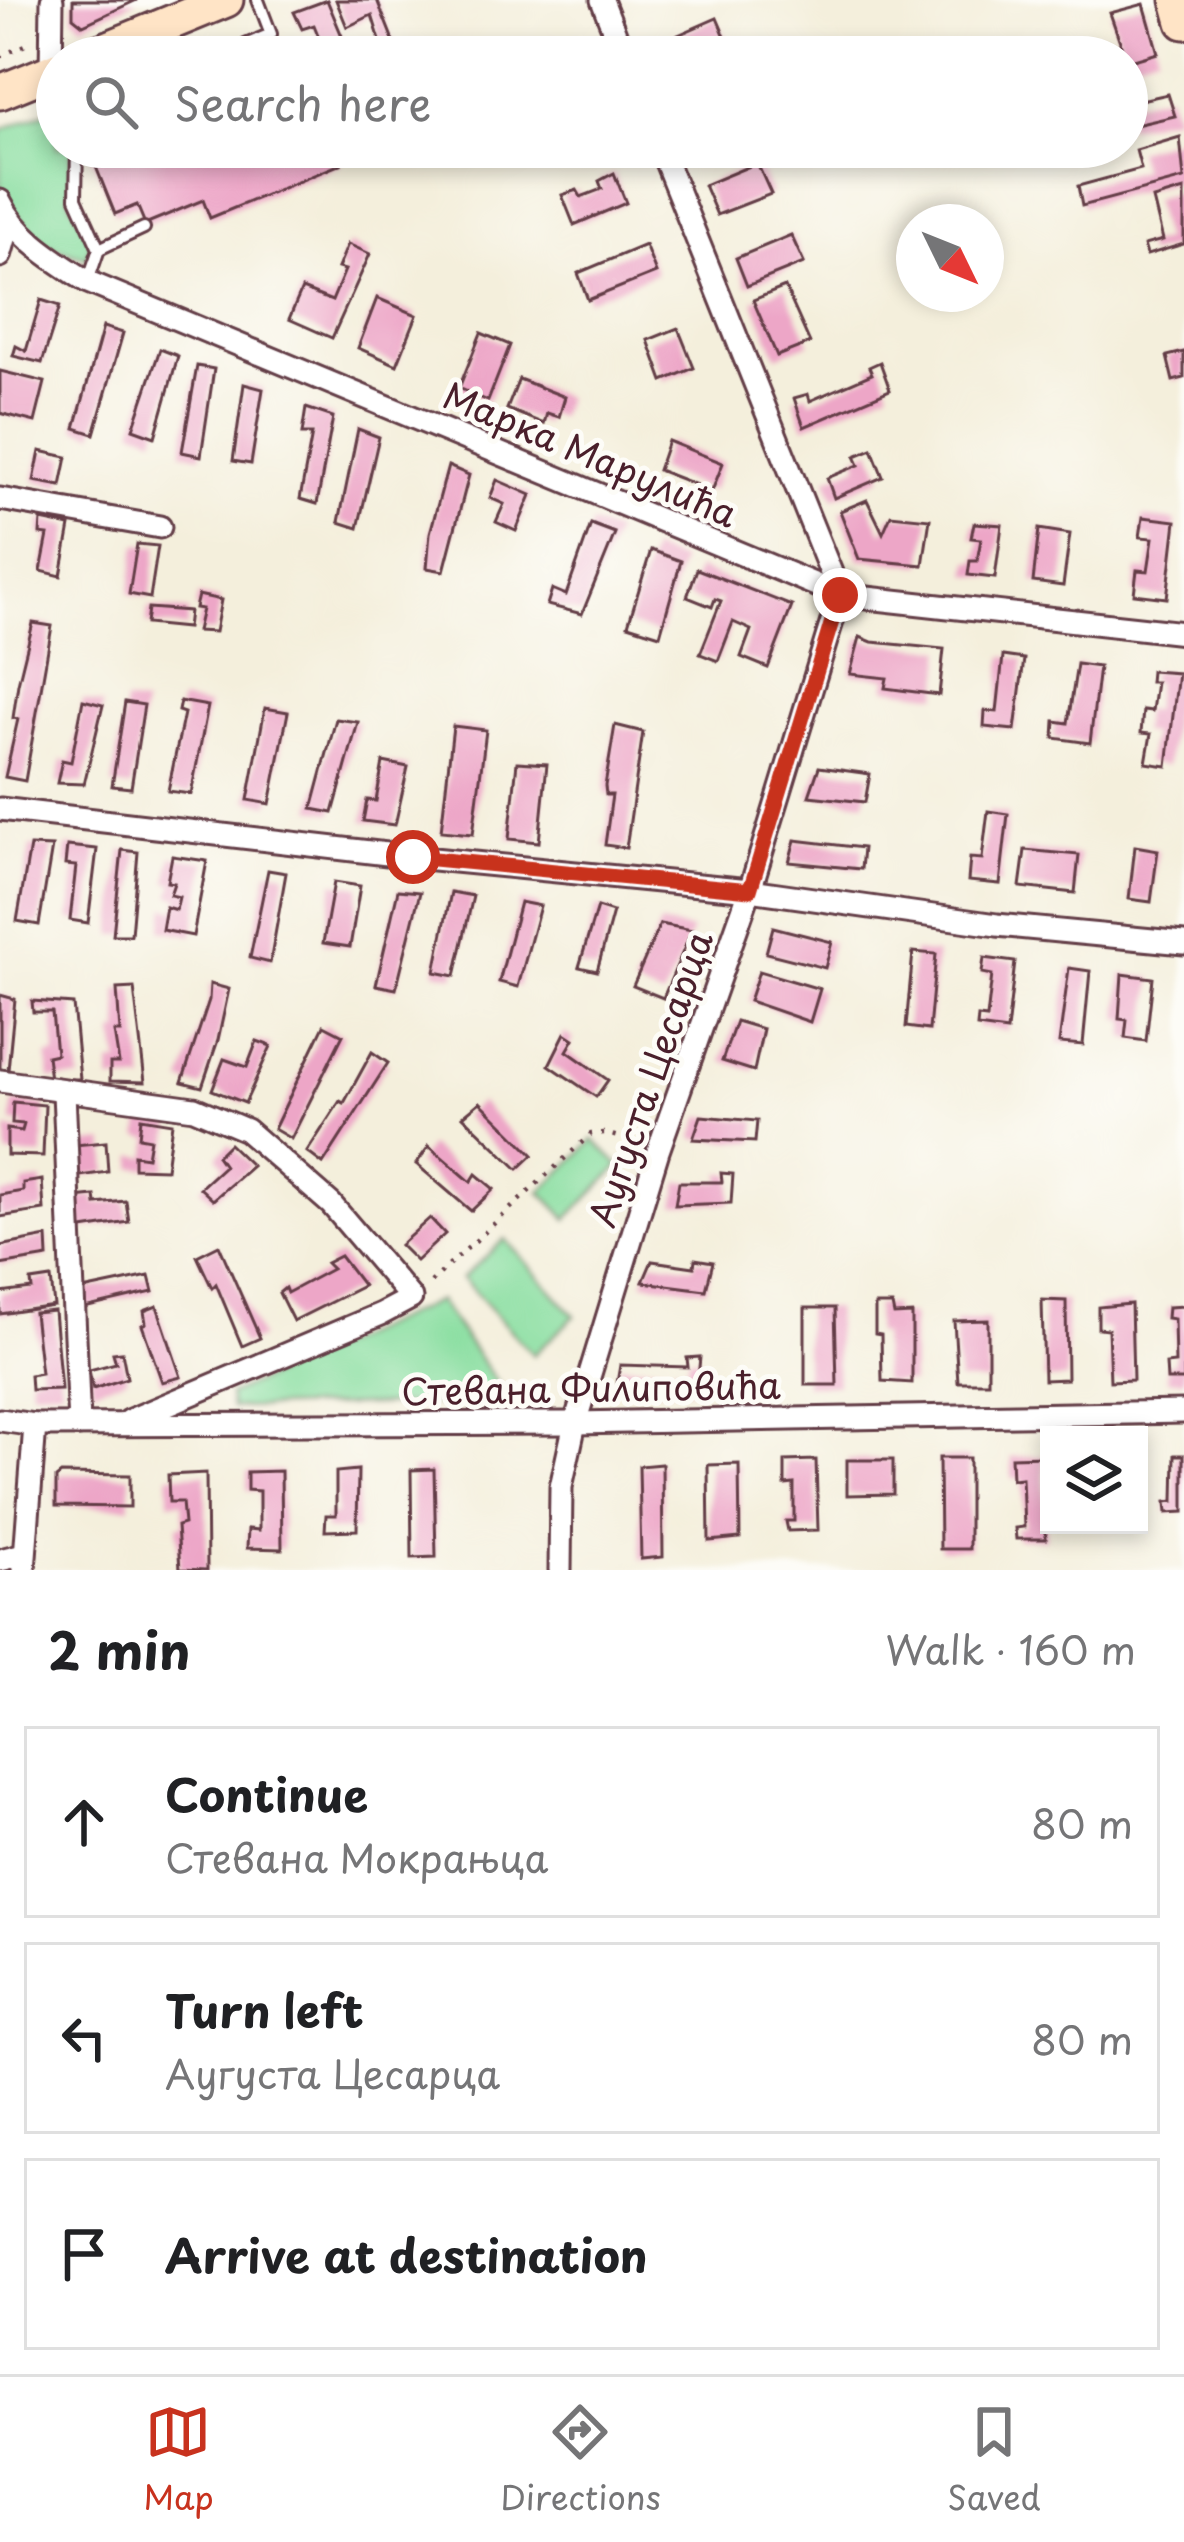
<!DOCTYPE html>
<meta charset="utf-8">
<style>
body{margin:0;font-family:"Playpen Sans",sans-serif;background:#f2f2f2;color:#202124}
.controls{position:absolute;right:36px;bottom:36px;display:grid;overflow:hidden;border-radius:0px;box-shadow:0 6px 18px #0003}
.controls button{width:108px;height:108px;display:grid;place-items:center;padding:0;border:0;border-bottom:3px solid #e0e0e0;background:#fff;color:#202124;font:60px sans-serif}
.compass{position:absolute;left:896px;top:204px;width:108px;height:108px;border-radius:50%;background:#fff;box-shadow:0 6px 18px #0003;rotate:133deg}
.stop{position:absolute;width:36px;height:36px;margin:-27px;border:9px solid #c8321e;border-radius:50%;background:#fff}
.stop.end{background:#c8321e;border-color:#fff;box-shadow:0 3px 12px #0008}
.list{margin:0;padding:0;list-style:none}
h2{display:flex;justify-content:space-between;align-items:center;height:156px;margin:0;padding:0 48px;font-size:51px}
h2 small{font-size:39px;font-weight:400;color:#757577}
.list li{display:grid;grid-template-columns:78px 1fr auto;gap:36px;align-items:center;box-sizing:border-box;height:192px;margin:0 24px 24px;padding:0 24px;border:3px solid #e0e0e0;border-radius:0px}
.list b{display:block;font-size:45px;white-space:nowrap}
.list p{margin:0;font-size:39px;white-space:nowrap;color:#757577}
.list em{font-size:39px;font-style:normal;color:#757577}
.icon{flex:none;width:66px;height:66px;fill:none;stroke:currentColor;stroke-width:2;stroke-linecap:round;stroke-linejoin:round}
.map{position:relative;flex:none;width:1184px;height:1570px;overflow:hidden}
.search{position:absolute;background:#fff;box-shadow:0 6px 18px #0003;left:36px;right:36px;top:36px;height:132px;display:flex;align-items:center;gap:30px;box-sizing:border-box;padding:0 42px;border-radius:66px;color:#757577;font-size:45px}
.sheet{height:804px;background:#fff}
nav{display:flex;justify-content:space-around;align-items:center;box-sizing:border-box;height:168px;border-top:3px solid #e0e0e0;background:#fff;font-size:33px;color:#757577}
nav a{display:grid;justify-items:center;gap:6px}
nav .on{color:#c8321e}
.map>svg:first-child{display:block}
.green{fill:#89dea0;stroke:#6a7e66;stroke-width:3}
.building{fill:#eda6c7}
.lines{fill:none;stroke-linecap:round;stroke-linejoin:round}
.lane-casing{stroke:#643e46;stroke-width:16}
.street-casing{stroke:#643e46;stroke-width:27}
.secondary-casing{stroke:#643e46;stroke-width:39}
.path{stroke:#643e46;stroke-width:4.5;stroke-dasharray:3 9;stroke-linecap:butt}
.lane{stroke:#fff;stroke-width:10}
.street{stroke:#fff;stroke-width:21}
.secondary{stroke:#ffe4c6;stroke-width:33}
.route{stroke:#c8321e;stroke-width:15}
.labels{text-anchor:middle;stroke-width:10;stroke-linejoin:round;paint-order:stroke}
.street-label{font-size:36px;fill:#4a1f2b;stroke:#fdfcf7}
</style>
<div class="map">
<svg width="1184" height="1570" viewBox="0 0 1184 1570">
<rect width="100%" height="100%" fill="#fdfcf7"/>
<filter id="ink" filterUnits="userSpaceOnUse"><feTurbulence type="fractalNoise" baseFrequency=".00833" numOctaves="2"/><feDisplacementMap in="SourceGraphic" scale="24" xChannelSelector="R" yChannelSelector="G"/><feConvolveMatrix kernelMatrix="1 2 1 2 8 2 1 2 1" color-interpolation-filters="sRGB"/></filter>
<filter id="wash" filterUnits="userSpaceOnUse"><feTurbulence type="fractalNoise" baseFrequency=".004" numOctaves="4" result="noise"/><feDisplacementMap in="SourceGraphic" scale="48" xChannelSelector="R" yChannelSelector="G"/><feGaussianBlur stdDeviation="2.7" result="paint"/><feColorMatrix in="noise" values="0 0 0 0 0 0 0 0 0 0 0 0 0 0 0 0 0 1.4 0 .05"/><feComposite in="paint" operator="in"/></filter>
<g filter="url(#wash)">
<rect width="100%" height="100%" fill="#f4efdc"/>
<!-- green -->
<g class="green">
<path d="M57 108V147H72L69 199 92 240 86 258 43 244 0 194V130Z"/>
<path d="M594 1140 620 1166 567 1219 541 1192Z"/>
<path d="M505 1239 575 1316 533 1355 462 1278Z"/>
<path d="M438 1301 511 1402 231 1408 229 1395Z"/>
</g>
<g id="blocks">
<!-- building -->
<g class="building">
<path d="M73 0H137L83 25 73 17Z"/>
<path d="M327 0 349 53 338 57H327L314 25 302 29 294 12Z"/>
<path d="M336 0H377L396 48 384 53 372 15 347 27Z"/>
<path d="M1144 4 1158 53 1127 62 1110 13Z"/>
<path d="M717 18 729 46 704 57H650L645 45 661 39 662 42Z"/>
<path d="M1168 94 1175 116 1127 127V103Z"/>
<path d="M1180 137 1184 179 1082 206 1078 186 1141 169 1136 150Z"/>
<path d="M88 147H334L341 164 210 218 203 200 145 224 137 205 115 214Z"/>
<path d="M757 163 771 194 717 215 704 185Z"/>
<path d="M614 173 626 203 574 225 562 195 577 190 581 197 602 189 599 181Z"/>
<path d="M1184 190V244L1147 255 1144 245 1163 240 1153 199Z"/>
<path d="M791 235 804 263 747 286 736 258Z"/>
<path d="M348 244 370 254 332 338 289 319 302 289 332 301 345 270 338 268Z"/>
<path d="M645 245 656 273 588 300 578 273Z"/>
<path d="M785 287 810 343 777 356 753 300Z"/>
<path d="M377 298 417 315 397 365 358 348Z"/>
<path d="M41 300 60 306 42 363 13 356 16 346 26 351Z"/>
<path d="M103 327 123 333 94 434 75 428Z"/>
<path d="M678 328 694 368 663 381 648 340Z"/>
<path d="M481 333 510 345 488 401 459 388Z"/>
<path d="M160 349 178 356 155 437 133 429Z"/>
<path d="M1184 352V378L1173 381 1167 356Z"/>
<path d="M880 362 890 390 804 427 794 398 808 394 810 401 872 374 869 367Z"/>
<path d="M197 366 214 369 201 456 182 452Z"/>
<path d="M0 371 45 382 35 422 0 413Z"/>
<path d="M519 379 565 397 559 417 547 413 544 424 507 409Z"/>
<path d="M244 384 263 389 251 464 233 461Z"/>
<path d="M306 408 333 417 317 504 300 499 312 434H302Z"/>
<path d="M358 429 379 437 358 528 339 522Z"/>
<path d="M668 441 723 463 712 491 658 470Z"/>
<path d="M872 449 883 477 834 498 827 478 859 465 855 456Z"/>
<path d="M40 451 67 457 61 486 34 481Z"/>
<path d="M448 466 469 475 444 571 427 568 430 533Z"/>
<path d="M497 480 531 495 516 531 496 522 504 504 490 498Z"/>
<path d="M867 500 883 533 891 515 930 519 923 565 859 559 840 511Z"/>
<path d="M1143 517 1176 521 1167 598 1134 594 1137 570 1148 571 1153 538 1140 537Z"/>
<path d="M41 520 70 526 61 576 41 571 48 535 40 534Z"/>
<path d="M974 523 1002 525 995 578 968 575 970 561H977L981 539 971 538Z"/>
<path d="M591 524 615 533 582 614 547 605 552 589 566 595Z"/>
<path d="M1039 529 1070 534 1063 586 1033 582Z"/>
<path d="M137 544 158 546 150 598 129 594Z"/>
<path d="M651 550 681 561 660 635 628 625Z"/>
<path d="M697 569 792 606 768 668 741 657 751 630 733 622 718 661 700 654 721 601 715 599 712 607 687 597Z"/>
<path d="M198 595 221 600 215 632 197 631 202 609 195 608Z"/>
<path d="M148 608 189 611 187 628 146 624Z"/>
<path d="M33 623 52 626 25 781 5 777 18 719 13 718 18 684Z"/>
<path d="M860 637 872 642 944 649 939 695 885 688 887 678 850 674Z"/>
<path d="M1003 656 1024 659 1015 730 984 727 985 711 997 712Z"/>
<path d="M1077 664 1099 667 1090 743 1054 738 1055 721 1068 723Z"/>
<path d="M1151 671 1178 673 1167 766 1146 763 1151 734 1141 733 1143 710 1152 711 1156 682H1150Z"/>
<path d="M83 700 103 705 84 784 57 783 62 760 71 762Z"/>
<path d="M180 701 208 706 191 794 168 791 184 713 178 711Z"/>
<path d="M125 702 144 705 131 788 112 786Z"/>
<path d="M265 708 288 712 270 804 248 800Z"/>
<path d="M336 719 358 722 333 813 312 809Z"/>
<path d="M615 725 643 732 626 848 605 845 612 795H606L605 786Z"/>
<path d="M453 726 486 730 473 834 441 831Z"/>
<path d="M383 762 408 767 395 825 363 821 367 800 376 801Z"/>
<path d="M517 762 547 764 539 842 509 839Z"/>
<path d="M819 767 870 774 865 802 809 796Z"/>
<path d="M988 811 1008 814 1000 884 968 881 970 858 982 859Z"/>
<path d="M795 840 863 848 861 869 789 862Z"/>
<path d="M30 846 52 847 39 925 17 921Z"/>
<path d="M67 846 97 849 88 923 70 920 76 866 65 865Z"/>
<path d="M1135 846 1158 850 1151 902 1129 899Z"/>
<path d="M122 850 138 852 131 935H113Z"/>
<path d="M1025 850 1079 855 1075 893 1020 887Z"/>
<path d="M172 856 207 861 193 936 162 930 166 907 176 910 179 897 170 895 174 883 167 882Z"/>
<path d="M268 870 286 873 270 963 250 958Z"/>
<path d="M334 882 360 886 350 947 323 943Z"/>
<path d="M398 890 420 892 396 989 376 985Z"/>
<path d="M451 892 473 896 455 976 435 972Z"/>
<path d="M520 902 540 906 518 987 499 982Z"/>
<path d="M597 907 613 912 597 971 579 967Z"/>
<path d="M660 924 692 930 663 998 633 986Z"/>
<path d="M773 927 832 942 825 968 766 953Z"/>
<path d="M913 952 936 954 929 1030 906 1027Z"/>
<path d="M984 958 1015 962 1007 1031 977 1027 978 1017 987 1018 992 975 982 973Z"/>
<path d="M1069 968 1090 971 1083 1045 1059 1043Z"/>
<path d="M759 971 820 989 810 1022 749 1001Z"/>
<path d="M1122 974 1153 978 1146 1041 1125 1038 1127 1020 1119 1019Z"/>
<path d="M210 984 229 989 218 1040 202 1087 182 1082 209 1000Z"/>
<path d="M134 988 145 1082 110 1081V1063H119L114 1032H120L117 989Z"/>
<path d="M0 995 15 999 8 1070 0 1069Z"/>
<path d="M32 1001 73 1004 80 1079H50L47 1056 56 1054 52 1012H33Z"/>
<path d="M736 1021 763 1029 754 1071 722 1061Z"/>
<path d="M324 1025 343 1035 291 1139 274 1129Z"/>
<path d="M565 1033 574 1039 567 1051 608 1080 596 1097 549 1065Z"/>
<path d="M257 1041 271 1046 245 1103 212 1090 224 1059 247 1067Z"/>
<path d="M372 1052 388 1063 323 1164 307 1152 340 1101 344 1103Z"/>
<path d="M13 1102 45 1105 43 1156 7 1155V1129L22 1131 24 1124 12 1123Z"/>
<path d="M480 1102 533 1155 518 1169 463 1116Z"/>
<path d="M701 1116 757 1121 755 1142 693 1139Z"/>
<path d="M141 1118 172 1123 166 1169 134 1168V1155L147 1157 150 1139 139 1137Z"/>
<path d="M106 1142 108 1172 73 1177 74 1145Z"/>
<path d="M229 1144 252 1166 213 1200 200 1188 224 1166 217 1156Z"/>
<path d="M429 1146 471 1182 476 1174 494 1189 471 1211 416 1164Z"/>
<path d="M721 1173 733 1174 731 1203 675 1205 679 1182H722Z"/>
<path d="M42 1180 44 1210 0 1217V1195L23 1191V1183Z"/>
<path d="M95 1196 96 1204 126 1201 129 1222 76 1230 74 1198Z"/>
<path d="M430 1218 445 1234 416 1261 400 1245Z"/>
<path d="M47 1237 48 1257 0 1265V1246Z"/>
<path d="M219 1245 260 1338 242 1346 216 1284 212 1288 197 1256Z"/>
<path d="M340 1256 363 1286 293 1321 279 1293 285 1288 287 1293 332 1269 326 1263Z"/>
<path d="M695 1259 713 1262 706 1290 643 1282 652 1261 694 1267Z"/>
<path d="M149 1276 153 1292 80 1309 78 1291Z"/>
<path d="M51 1278 54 1306 0 1314V1293L32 1289 31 1281Z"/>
<path d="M1042 1300 1066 1301 1067 1379 1044 1380Z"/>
<path d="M1131 1304 1133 1380 1110 1381 1108 1329 1098 1328V1307Z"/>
<path d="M875 1305H892L894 1315 912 1314V1383L882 1381 881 1335 875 1334Z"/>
<path d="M157 1306 181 1377 162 1382 142 1325 146 1323 144 1311Z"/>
<path d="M1184 1306V1380H1167L1166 1364 1175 1363 1174 1319 1167 1318 1168 1307Z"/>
<path d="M805 1308H835L837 1385H805Z"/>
<path d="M54 1311 61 1389 31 1390 30 1375 41 1373 34 1313Z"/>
<path d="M988 1320V1382H958L954 1321Z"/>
<path d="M122 1352 127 1378 93 1389 89 1370 116 1363 113 1353Z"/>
<path d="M700 1357 697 1389H616L620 1365 688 1367 687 1358Z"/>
<path d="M1175 1455H1184V1512L1167 1513 1166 1502 1174 1501Z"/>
<path d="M1044 1456 1046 1539H1016L1015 1528 1024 1527 1022 1478 1012 1479 1011 1457Z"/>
<path d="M939 1458H969V1549H940Z"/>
<path d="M816 1460 818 1530 788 1531 786 1521H794V1484L785 1485V1461Z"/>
<path d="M847 1460H893V1494L847 1495Z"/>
<path d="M662 1464 663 1557 641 1559 639 1466Z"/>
<path d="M739 1464 740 1538 709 1541 708 1465Z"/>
<path d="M434 1469 436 1557 412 1558 411 1470Z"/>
<path d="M358 1470 357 1530 325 1531 326 1515H336V1472Z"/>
<path d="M281 1471 282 1549 247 1548 248 1529 259 1530V1491L247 1490V1472Z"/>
<path d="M206 1473 207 1570 180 1569 177 1526 184 1524 182 1502H169L168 1475Z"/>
<path d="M61 1474 130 1475V1507L56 1506V1478Z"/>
</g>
</g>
</g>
<g filter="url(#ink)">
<use href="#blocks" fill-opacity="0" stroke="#643e46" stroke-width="3"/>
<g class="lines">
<!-- lane casing -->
<g class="lane-casing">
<g id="lane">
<path d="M217 57 271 34 258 0"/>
<path d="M77 147 76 198 99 249 88 281"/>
<path d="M99 249 144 228"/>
</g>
</g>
<!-- street casing -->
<g class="street-casing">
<g id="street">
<path d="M602 0 624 57"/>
<path d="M51 72 52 0"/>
<path d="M0 201C18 239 53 259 88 282L840 595 1184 633"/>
<path d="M0 256 10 221"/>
<path d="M0 499 160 527"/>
<path d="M0 809 413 857 750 890 997 925 1184 943"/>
<path d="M0 1081 194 1108 246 1130 331 1204 411 1298 381 1314 128 1421"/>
<path d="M64 1093 79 1425"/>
<path d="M0 1420 35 1425 575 1423 1184 1412"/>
<path d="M0 1560 24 1554"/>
<path d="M24 1570 35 1425"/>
<path d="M560 1570 561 1487 575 1423 658 1151 750 890 840 595 660 147"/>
</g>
</g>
<!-- secondary casing -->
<g class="secondary-casing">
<g id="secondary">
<path d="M1178 0 1184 22"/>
<path d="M87 57 226 0"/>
<path d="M0 92 57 69"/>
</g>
</g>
<!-- path -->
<g class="path">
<path d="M0 56 30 43"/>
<path d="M431 1282 591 1134 604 1133 636 1142"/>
</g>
<!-- lane -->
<use href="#lane" class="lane"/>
<!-- street -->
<use href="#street" class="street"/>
<!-- secondary -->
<use href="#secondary" class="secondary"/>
</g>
</g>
<g class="lines" filter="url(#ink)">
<!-- route -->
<path class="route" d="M413 857 750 890 840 595"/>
</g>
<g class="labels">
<!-- street labels -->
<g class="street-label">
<text transform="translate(590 455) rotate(23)" y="13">Марка Марулића</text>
<text transform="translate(651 1079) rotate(-71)" y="13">Аугуста Цесарца</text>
<text transform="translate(591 1389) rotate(-1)" y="13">Стевана Филиповића</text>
</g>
</g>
</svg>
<div class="controls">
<button><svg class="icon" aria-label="layers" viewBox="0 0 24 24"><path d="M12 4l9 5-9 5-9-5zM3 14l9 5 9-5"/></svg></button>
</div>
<svg class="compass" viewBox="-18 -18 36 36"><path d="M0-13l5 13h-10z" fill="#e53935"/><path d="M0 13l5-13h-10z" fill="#757577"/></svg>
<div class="stop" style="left:413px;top:857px"></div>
<div class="stop end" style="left:840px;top:595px"></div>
<div class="search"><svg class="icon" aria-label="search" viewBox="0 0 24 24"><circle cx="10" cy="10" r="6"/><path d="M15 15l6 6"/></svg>Search here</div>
</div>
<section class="sheet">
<h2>2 min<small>Walk · 160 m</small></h2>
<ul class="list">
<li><svg class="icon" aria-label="ahead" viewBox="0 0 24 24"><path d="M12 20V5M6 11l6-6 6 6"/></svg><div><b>Continue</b><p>Стевана Мокрањца</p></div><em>80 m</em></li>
<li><svg class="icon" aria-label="left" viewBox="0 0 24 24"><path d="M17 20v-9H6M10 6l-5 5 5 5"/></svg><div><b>Turn left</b><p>Аугуста Цесарца</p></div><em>80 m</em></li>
<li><svg class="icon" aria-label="arrive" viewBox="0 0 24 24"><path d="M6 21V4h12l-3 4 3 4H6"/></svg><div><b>Arrive at destination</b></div></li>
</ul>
</section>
<nav>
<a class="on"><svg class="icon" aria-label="map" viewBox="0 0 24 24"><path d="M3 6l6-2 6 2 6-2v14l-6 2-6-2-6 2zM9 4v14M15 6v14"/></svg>Map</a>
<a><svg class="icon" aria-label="directions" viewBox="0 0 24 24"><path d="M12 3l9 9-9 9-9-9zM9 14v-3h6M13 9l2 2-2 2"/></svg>Directions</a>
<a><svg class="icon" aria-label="saved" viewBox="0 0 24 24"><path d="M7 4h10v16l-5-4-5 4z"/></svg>Saved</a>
</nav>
